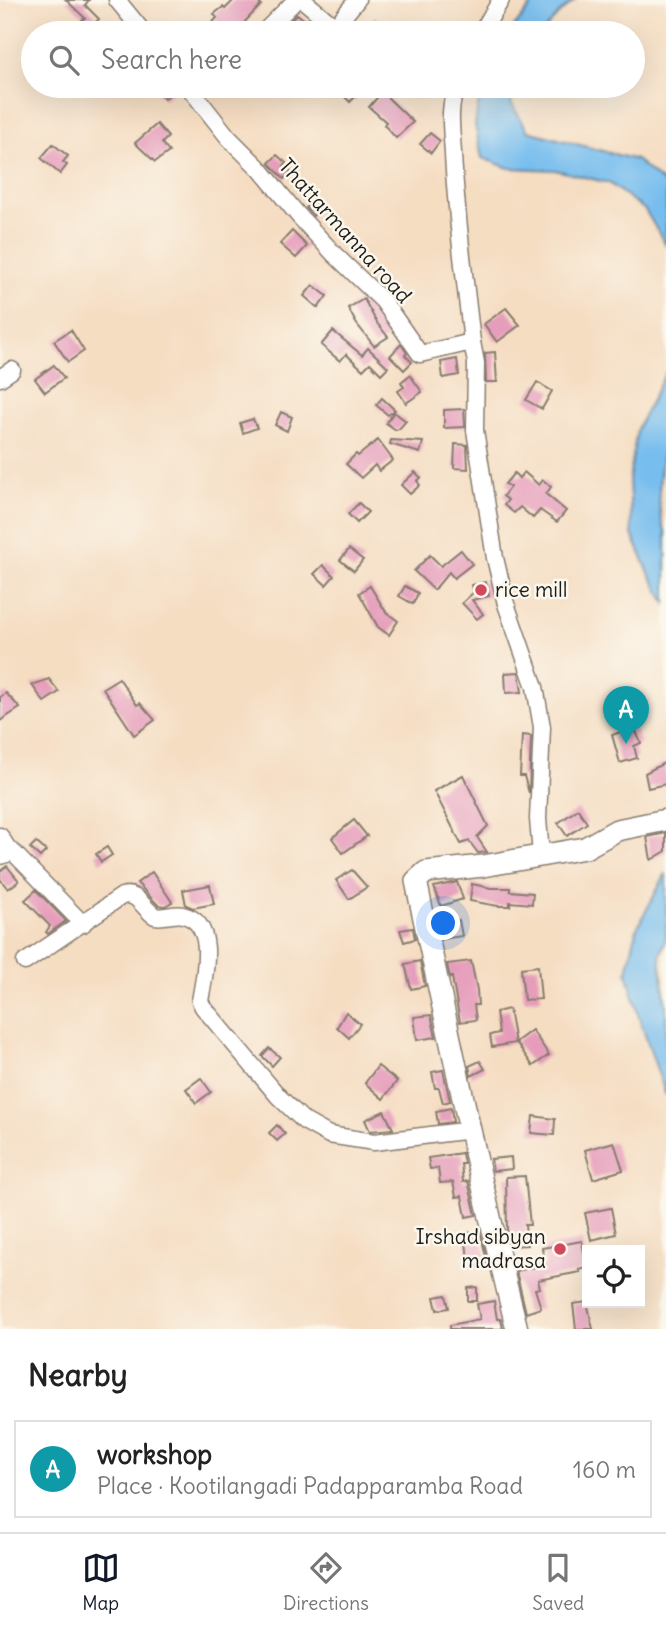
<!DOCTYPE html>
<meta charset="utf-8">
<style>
body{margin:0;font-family:Delius,sans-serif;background:#f6f6f6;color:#222}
.controls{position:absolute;right:21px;bottom:21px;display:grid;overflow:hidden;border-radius:0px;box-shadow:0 7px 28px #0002}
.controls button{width:63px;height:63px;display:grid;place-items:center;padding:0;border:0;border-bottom:2px solid #e0e0e0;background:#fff;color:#222;font:35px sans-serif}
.you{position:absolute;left:444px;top:924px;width:24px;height:24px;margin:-18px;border:5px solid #fff;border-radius:50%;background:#1a73e8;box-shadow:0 0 0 10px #1a73e833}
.badge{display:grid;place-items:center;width:46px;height:46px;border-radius:50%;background:#111827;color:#fff;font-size:23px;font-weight:700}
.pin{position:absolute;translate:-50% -58px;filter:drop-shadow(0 2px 4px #0008)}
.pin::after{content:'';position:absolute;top:37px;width:24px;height:21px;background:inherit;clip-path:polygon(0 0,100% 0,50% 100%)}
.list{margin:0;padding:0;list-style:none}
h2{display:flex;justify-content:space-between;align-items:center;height:91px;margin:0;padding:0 28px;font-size:30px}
h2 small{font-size:23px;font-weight:400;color:#767676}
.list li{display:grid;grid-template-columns:46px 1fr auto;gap:21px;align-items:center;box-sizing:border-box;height:98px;margin:0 14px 14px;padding:0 14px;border:2px solid #e0e0e0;border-radius:0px}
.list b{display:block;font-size:26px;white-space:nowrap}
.list p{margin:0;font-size:23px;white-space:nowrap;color:#767676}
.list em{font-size:23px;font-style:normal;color:#767676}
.icon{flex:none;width:38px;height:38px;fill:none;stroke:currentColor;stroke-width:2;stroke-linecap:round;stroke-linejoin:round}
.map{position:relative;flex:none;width:666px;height:1329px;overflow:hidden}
.search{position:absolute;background:#fff;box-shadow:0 7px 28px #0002;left:21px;right:21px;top:21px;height:77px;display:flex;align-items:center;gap:18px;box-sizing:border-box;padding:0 24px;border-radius:38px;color:#767676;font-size:26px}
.sheet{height:203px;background:#fff}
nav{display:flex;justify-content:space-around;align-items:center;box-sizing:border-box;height:98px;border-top:2px solid #e0e0e0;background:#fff;font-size:19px;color:#767676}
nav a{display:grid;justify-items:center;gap:4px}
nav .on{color:#111827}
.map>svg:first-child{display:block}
.water{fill:#77bdee;stroke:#4a6c85;stroke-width:2}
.building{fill:#e69dbb}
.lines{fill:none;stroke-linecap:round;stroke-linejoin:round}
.minor-casing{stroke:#887c6f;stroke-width:19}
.major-casing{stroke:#887c6f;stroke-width:24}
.minor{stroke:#fff;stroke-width:16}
.major{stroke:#fff;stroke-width:21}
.poi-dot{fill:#d1495b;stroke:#fbf7ec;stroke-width:2.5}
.labels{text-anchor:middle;stroke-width:5;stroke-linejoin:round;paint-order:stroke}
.street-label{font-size:21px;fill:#1c1c1c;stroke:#fbf7ec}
.poi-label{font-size:21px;fill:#1c1c1c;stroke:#fbf7ec;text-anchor:start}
</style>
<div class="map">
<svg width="666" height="1329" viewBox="0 0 666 1329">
<rect width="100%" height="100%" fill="#fbf7ec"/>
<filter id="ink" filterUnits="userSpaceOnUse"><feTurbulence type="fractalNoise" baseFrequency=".0143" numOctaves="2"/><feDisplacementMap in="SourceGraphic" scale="14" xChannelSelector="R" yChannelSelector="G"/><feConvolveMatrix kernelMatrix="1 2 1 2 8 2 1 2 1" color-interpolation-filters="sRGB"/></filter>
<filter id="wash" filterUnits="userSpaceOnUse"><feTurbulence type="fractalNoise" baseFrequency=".00686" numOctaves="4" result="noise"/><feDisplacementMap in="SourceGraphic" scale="28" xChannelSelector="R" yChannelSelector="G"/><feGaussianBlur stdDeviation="1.57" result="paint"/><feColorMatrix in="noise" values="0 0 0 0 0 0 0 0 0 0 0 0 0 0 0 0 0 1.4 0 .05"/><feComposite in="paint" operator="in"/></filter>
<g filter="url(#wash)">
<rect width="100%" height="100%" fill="#f5ddc2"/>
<!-- water -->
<g class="water">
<path d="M536 0H575L561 12 542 33H509Z"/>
<path d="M481 86H516L511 103 528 131 636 160 666 185V245L645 210 609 183 555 170 509 168 482 158 475 125Z"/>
<path d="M666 372C666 391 666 410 666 428 663 458 652 505 666 533V603L649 573 632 534 629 480 637 429Z"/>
<path d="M666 873V938L660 956 666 1008V1096L639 1017 627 972 637 928Z"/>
</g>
<g id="blocks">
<!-- building -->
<g class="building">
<path d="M66 0H89L85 5 99 19 90 28 82 20 85 18Z"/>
<path d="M234 0H255L261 5 235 32 234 29 228 33 223 28 220 30 213 22 217 18 214 14 223 7 225 9Z"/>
<path d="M297 14 313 26 308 33H278Z"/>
<path d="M375 19 390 33H376L370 26Z"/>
<path d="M160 86H169L173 90 165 99 155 90Z"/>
<path d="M334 86H366L350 102Z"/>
<path d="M382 92 413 122 396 138 384 125 386 122 369 107Z"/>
<path d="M157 124 168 137 162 143 169 152 155 162 135 143Z"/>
<path d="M430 133 440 141 431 153 420 144Z"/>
<path d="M53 144 68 156 63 162 67 165 60 174 41 158Z"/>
<path d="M277 155 286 163 284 166 291 171 284 179 269 163Z"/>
<path d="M313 199 321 206 313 216 306 208Z"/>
<path d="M292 231 307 246 296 258 280 244Z"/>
<path d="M313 285 327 296 318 308 304 296Z"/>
<path d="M364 299 377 323 388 337 374 346 356 323 348 308Z"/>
<path d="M506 308 520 325 497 342 484 324Z"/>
<path d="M71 330 84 351 68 362 54 341Z"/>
<path d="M333 331 362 355 368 348 388 367 381 374 370 363 363 370 346 354 340 361 321 345Z"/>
<path d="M401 344 407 353 405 355 412 362 404 370 390 356Z"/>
<path d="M495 352 497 382H486L485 353Z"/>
<path d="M457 359 459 375 443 378 441 362Z"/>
<path d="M54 365 64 378 45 392 35 379Z"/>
<path d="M410 375 422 392 406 403 398 391 404 387 401 382Z"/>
<path d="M537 382 552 391 542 409 526 400Z"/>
<path d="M382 398 395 410 388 415 376 405Z"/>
<path d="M464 409 465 427 444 428V410Z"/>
<path d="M281 412 292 417 287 431 275 425Z"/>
<path d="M394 412 406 421 399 429 396 430 386 423Z"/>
<path d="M253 419 257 428 243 433 240 423Z"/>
<path d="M378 440 393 460 379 471 375 465 361 478 346 464 356 454 358 456Z"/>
<path d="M391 440 423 442 420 453 390 444Z"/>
<path d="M455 444 467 445 468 469 454 468Z"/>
<path d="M415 472 421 478 417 481 420 485 410 494 401 485Z"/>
<path d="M524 472 539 485 543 480 551 487 546 494 566 511 557 522 540 510 533 518 520 507 514 513 504 505 508 500 503 496 510 487 505 484 514 473 519 478Z"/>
<path d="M359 503 368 512 357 523 348 514Z"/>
<path d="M349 549 363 560 354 571 340 560Z"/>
<path d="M461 550 472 564 454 578 449 572 434 590 414 571 430 555 441 566Z"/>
<path d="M323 565 334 576 326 585 314 574Z"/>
<path d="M486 582 489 596 472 600 483 614 477 619 462 603 474 592 472 585Z"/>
<path d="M370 586 386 612 398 621 389 635 378 627 359 593Z"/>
<path d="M405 586 418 593 413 604 399 596Z"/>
<path d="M519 672 522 692 506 693 505 673Z"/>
<path d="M119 678 137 705 140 703 155 720 134 735 103 688Z"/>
<path d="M49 679 59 692 44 702 32 685Z"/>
<path d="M6 693 20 708 0 721V697Z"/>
<path d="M634 727 641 743 634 746 637 758 620 763 612 735Z"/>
<path d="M522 735 531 736 529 793 524 776H520Z"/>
<path d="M666 762V784L648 788 645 773Z"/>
<path d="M463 775 488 826 477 837 487 852 478 853 469 841 461 844 434 791Z"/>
<path d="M578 809 587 823 567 836 558 823Z"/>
<path d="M354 820 367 836 343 853 332 838Z"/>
<path d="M666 833V851L651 860 647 837Z"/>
<path d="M36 842 46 851 40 857 30 848Z"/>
<path d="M107 847 112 855 101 862 96 854Z"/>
<path d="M7 866 19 881 8 889 0 879V871Z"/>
<path d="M352 870 367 887 349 899 336 880Z"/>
<path d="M152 872 172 902 165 906 158 905 137 883Z"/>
<path d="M457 882 463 899 441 906 434 887Z"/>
<path d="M472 884 491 888H510V891L533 893 532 904 510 902V906H498L470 901Z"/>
<path d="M210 885 214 904 193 908 186 905 183 890Z"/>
<path d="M36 890 66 921 48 934 46 932 50 926 25 900Z"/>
<path d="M459 920 462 936 442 939 439 923Z"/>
<path d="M413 928 415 939 404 942 400 930Z"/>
<path d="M420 961 425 986 411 989 405 964Z"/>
<path d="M471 961 477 990 478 1005H474L476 1020 460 1022 452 977 450 978 447 964Z"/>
<path d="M538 966 541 999 524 1000 521 968Z"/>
<path d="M509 1009 515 1043 492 1047 490 1035 499 1033 496 1012Z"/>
<path d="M346 1012 360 1024 349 1038 337 1027Z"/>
<path d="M431 1015 436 1037 417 1040 414 1017Z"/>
<path d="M532 1030 549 1055 533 1066 516 1042Z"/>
<path d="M269 1048 280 1057 272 1066 262 1056Z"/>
<path d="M480 1061 485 1069 471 1076 469 1066Z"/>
<path d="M378 1066 397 1081 383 1099 365 1083Z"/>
<path d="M443 1070 450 1101 443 1103 439 1088H435L432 1072Z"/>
<path d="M201 1078 211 1092 196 1103 186 1089Z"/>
<path d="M451 1108 453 1122 438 1124 436 1111Z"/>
<path d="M384 1111 393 1129 370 1131 365 1120Z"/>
<path d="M533 1116 555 1119 554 1135 531 1133Z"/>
<path d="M277 1125 285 1134 277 1141 269 1133Z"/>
<path d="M614 1142 623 1170 593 1179 585 1150Z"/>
<path d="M462 1153 464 1164H461L463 1182 468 1181 476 1215 466 1217 462 1196 456 1197 453 1182 440 1183 438 1168 430 1169 428 1158Z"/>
<path d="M511 1157 512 1169 493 1171 491 1159Z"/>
<path d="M525 1176 530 1225H525L527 1245 510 1246 507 1231 506 1177Z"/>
<path d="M611 1208 616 1234 591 1240 585 1213Z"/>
<path d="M480 1232 488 1264 469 1268 465 1233Z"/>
<path d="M582 1241 587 1268 579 1270 580 1272 538 1280 540 1288 535 1289 541 1308 526 1313 516 1271 545 1265 542 1248Z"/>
<path d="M477 1287V1301H468V1288Z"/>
<path d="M446 1295 449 1308 437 1310 434 1297Z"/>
<path d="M494 1301 497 1319H501L503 1329H450V1325L480 1319 477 1304Z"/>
<path d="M587 1302 593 1329H576L573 1304Z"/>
</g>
</g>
</g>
<g filter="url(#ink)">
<use href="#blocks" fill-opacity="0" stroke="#887c6f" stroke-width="2"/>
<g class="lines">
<!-- minor casing -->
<g class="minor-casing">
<g id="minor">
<path d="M117 0 144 33"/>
<path d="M303 0 335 27 357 0"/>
<path d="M263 33 296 0"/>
<path d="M481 33 501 0"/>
<path d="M188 86 228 137 260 169 298 215 335 255 383 301 420 354 472 342 476 363 475 430 495 558 506 604 535 687 542 727 538 819 541 855"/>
<path d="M457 86C447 109 452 130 453 154 456 217 465 279 472 342"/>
<path d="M0 378 12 370"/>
<path d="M0 836 10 852"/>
<path d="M0 856 13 852 83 924"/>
<path d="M25 962 122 896C138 891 143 909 155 916 165 918 174 913 183 915 218 923 204 977 200 1001L203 1007 279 1097 304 1121 329 1135 374 1142 471 1130"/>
</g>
</g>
<!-- major casing -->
<g class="major-casing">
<path id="major" d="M517 1329C480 1181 448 1031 416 881L426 872 483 866 585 848 617 830 666 820"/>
</g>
<!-- minor -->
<use href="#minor" class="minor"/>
<!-- major -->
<use href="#major" class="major"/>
</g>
</g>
<!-- markers -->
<g class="poi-dot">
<circle cx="481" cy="590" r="7"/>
<circle cx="560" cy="1249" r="7"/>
</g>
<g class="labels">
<!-- street labels -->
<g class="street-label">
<text transform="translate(345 231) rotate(48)" y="7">Thattarmanna road</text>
</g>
<!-- poi labels -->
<g class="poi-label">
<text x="495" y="597">rice mill</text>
<text x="546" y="1244" text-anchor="end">Irshad sibyan<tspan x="546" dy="24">madrasa</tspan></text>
</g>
</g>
</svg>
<div class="controls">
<button><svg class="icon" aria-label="locate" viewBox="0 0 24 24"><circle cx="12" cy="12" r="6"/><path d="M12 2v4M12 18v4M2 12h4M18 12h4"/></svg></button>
</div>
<div class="you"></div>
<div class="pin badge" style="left:626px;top:744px;background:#0f9aa8">A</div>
<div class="search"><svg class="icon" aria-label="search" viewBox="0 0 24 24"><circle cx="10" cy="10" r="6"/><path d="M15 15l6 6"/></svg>Search here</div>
</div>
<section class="sheet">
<h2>Nearby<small></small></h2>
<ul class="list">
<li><span class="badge" style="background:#0f9aa8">A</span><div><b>workshop</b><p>Place · Kootilangadi Padapparamba Road</p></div><em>160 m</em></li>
</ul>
</section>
<nav>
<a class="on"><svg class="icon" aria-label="map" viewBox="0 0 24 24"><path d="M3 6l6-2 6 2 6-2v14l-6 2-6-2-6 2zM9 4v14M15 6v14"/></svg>Map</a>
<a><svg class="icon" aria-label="directions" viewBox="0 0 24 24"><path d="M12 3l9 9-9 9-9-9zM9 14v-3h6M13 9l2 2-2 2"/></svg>Directions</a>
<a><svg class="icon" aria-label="saved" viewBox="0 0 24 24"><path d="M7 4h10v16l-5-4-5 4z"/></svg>Saved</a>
</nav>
